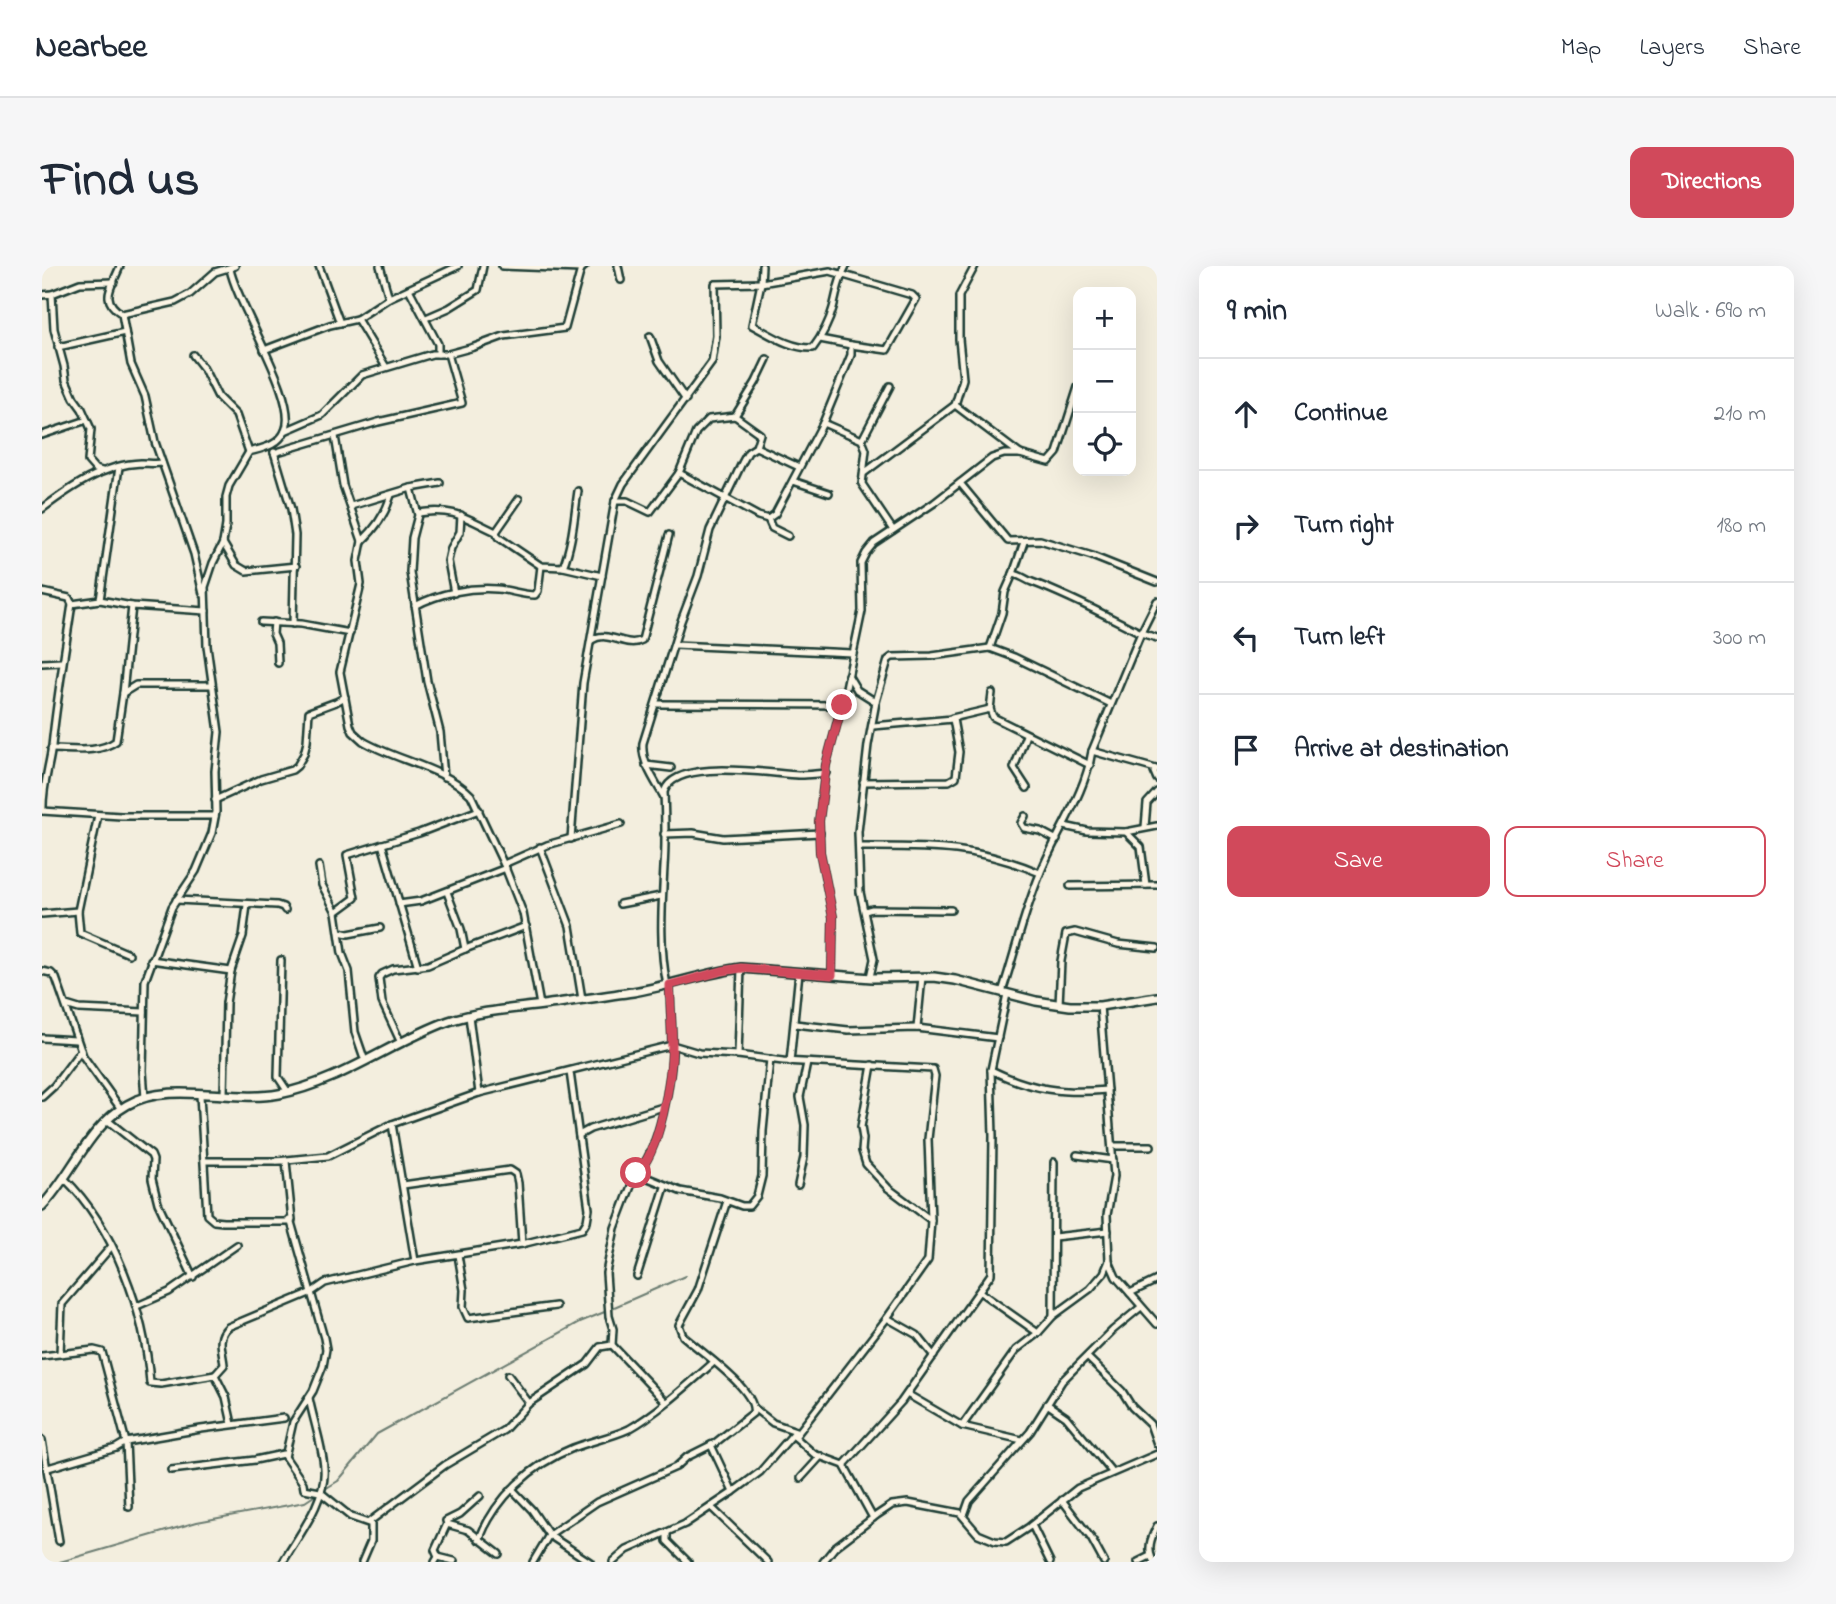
<!DOCTYPE html>
<meta charset="utf-8">
<style>
body{margin:0;font-family:"Indie Flower",sans-serif;background:#f6f6f7;color:#1f2937}
.controls{position:absolute;right:21px;top:21px;display:grid;overflow:hidden;border-radius:14px;box-shadow:0 7px 28px #0002}
.controls button{width:63px;height:63px;display:grid;place-items:center;padding:0;border:0;border-bottom:2px solid #e0e1e3;background:#fff;color:#1f2937;font:35px sans-serif}
.stop{position:absolute;width:21px;height:21px;margin:-16px;border:5px solid #d1495b;border-radius:50%;background:#fff}
.stop.end{background:#d1495b;border-color:#fff;box-shadow:0 2px 7px #0008}
.list{margin:0;padding:0;list-style:none}
h2{display:flex;justify-content:space-between;align-items:center;height:91px;margin:0;padding:0 28px;font-size:30px}
h2 small{font-size:23px;font-weight:400;color:#747a83}
.list li{display:grid;grid-template-columns:46px 1fr auto;gap:21px;align-items:center;box-sizing:border-box;height:112px;padding:0 28px;border-top:2px solid #e0e1e3}
.list b{display:block;font-size:26px;white-space:nowrap}
.list em{font-size:23px;font-style:normal;color:#747a83}
.actions{display:flex;gap:14px;padding:21px 28px}
.actions a{flex:1;padding:16px 0;border:2px solid #d1495b;border-radius:14px;text-align:center;font-size:24px;color:#d1495b}
.actions .main{background:#d1495b;color:#fff}
.icon{flex:none;width:38px;height:38px;fill:none;stroke:currentColor;stroke-width:2;stroke-linecap:round;stroke-linejoin:round}
.map{position:relative;flex:none;width:1115px;height:1296px;overflow:hidden;border-radius:14px}
header{display:flex;align-items:center;gap:42px;box-sizing:border-box;height:98px;padding:0 35px;background:#fff;border-bottom:2px solid #e0e1e3}
header strong{font-size:33px}
nav{display:flex;gap:38px;margin-inline-start:auto;font-size:24px}
.intro{display:flex;align-items:center;justify-content:space-between;box-sizing:border-box;height:168px;padding:0 42px}
h1{margin:0;font-size:49px}
.button{padding:18px 32px;border-radius:14px;background:#d1495b;color:#fff;font-size:24px;font-weight:700}
main{display:flex;gap:42px;padding:0 42px}
aside{flex:1;background:#fff;border-radius:14px;box-shadow:0 7px 28px #0002}
.map>svg:first-child{display:block}
.lines{fill:none;stroke-linecap:round;stroke-linejoin:round}
.stream{stroke:#6c7d72;stroke-width:2}
.street-casing{stroke:#1f3d34;stroke-width:10}
.secondary-casing{stroke:#1f3d34;stroke-width:12}
.street{stroke:#fcf5e5;stroke-width:5}
.secondary{stroke:#fcf5e5;stroke-width:7}
.route{stroke:#d1495b;stroke-width:9}
</style>
<header>
<strong>Nearbee</strong>
<nav><a>Map</a><a>Layers</a><a>Share</a></nav>
</header>
<div class="intro"><h1>Find us</h1><a class="button">Directions</a></div>
<main>
<div class="map">
<svg width="1115" height="1296" viewBox="0 0 1115 1296">
<rect width="100%" height="100%" fill="#f3eede"/>
<filter id="ink" filterUnits="userSpaceOnUse"><feTurbulence type="fractalNoise" baseFrequency=".0143" numOctaves="2"/><feDisplacementMap in="SourceGraphic" scale="14" xChannelSelector="R" yChannelSelector="G"/><feConvolveMatrix kernelMatrix="1 2 1 2 8 2 1 2 1" color-interpolation-filters="sRGB"/></filter>
<g filter="url(#ink)">
<g class="lines">
<!-- stream -->
<g class="stream">
<path d="M570 1042 643 1010"/>
<path d="M283 1223 296 1215 335 1168 538 1056 565 1045"/>
<path d="M18 1296 155 1256 263 1236 275 1228"/>
</g>
<!-- street casing -->
<g class="street-casing">
<g id="street">
<path d="M78 0C71 20 56 33 80 48L89 98 103 130 113 176 152 288 161 328"/>
<path d="M277 0 298 57"/>
<path d="M338 0 347 32"/>
<path d="M460 0 539 3 543 0"/>
<path d="M576 0 579 14"/>
<path d="M720 0 719 17 788 5 870 29 874 33 845 84 809 79"/>
<path d="M367 23 396 78V88"/>
<path d="M10 28 38 17 72 16"/>
<path d="M0 29 10 28 12 63 22 100 24 114 32 132 40 143 49 163 46 195 53 203 60 205"/>
<path d="M80 48 133 36 148 28 173 6 193 0"/>
<path d="M384 52 407 42 436 24 441 0"/>
<path d="M315 53 344 101"/>
<path d="M608 70 617 95 644 134"/>
<path d="M16 81 83 66"/>
<path d="M222 84 288 59 315 53 347 32 416 0"/>
<path d="M151 89 162 103 176 131 194 149 207 186"/>
<path d="M693 150 714 116 725 93"/>
<path d="M781 157 820 174 824 184 820 218 851 264"/>
<path d="M243 165 280 149 320 109 390 88H406L432 81 462 70 523 62 539 3"/>
<path d="M0 169 45 154"/>
<path d="M293 170 301 219 320 275 316 295 319 318 298 406 308 459 311 466 321 475C355 495 401 501 429 529L463 601 481 647 498 739"/>
<path d="M820 174 848 120"/>
<path d="M232 186 249 243 253 269 251 358"/>
<path d="M232 187 336 156 420 137 406 88"/>
<path d="M978 188 1007 196 1015 187 1036 121"/>
<path d="M637 207 654 166 667 153 693 150 718 168 714 181"/>
<path d="M822 207 913 139 921 113 917 73V30L933 0"/>
<path d="M751 215 787 227"/>
<path d="M918 217 966 275 998 274 1050 290 1115 316"/>
<path d="M369 222 376 249 370 272 368 306 385 415 398 466 402 511"/>
<path d="M573 235H585L608 246 637 207 716 250 726 253 733 248 781 157 809 89V79L778 73"/>
<path d="M309 240 369 222 398 217"/>
<path d="M0 243C28 222 62 198 99 197 106 197 112 198 120 197"/>
<path d="M376 247C411 241 424 252 454 266L456 271 499 300 521 301 560 310"/>
<path d="M726 253 730 262 746 270"/>
<path d="M454 266 477 233"/>
<path d="M320 275C334 262 344 247 349 229"/>
<path d="M181 277 194 299 204 305 254 300"/>
<path d="M521 301C531 276 532 251 536 225"/>
<path d="M971 308 982 276"/>
<path d="M0 326 27 332 30 338C23 385 15 432 10 480 7 502 0 522 1 545"/>
<path d="M412 327 406 295 409 282 418 266 419 249"/>
<path d="M58 334 77 201"/>
<path d="M30 338 58 334 90 340 164 345"/>
<path d="M373 340C397 327 428 321 455 323 468 324 480 329 493 329L496 325 499 300"/>
<path d="M219 356 259 358 308 367"/>
<path d="M232 356 231 368 235 377 236 397"/>
<path d="M550 374C566 363 584 383 600 374L627 269"/>
<path d="M633 379 810 387"/>
<path d="M948 382 960 347 963 326 971 308C979 309 982 313 990 316 1028 330 1063 349 1099 367L1115 372"/>
<path d="M0 397 19 396"/>
<path d="M806 409 815 424 834 436"/>
<path d="M81 427 94 419H170"/>
<path d="M950 427 948 443 951 451 1048 499"/>
<path d="M615 438 800 439"/>
<path d="M910 452 948 443"/>
<path d="M984 469 972 502 985 522"/>
<path d="M9 483C30 483 56 488 74 475L81 427 90 340"/>
<path d="M1050 485 1114 503 1112 506 1115 513"/>
<path d="M604 499 629 502"/>
<path d="M821 516 907 515 914 511 917 486 911 453 831 460"/>
<path d="M622 531C613 515 599 496 601 477L639 355 656 310 668 264 700 197 706 186 714 181 757 201"/>
<path d="M173 534 219 513 250 504 255 500 262 488 265 476 267 446 294 436 303 431"/>
<path d="M0 545 79 550H173"/>
<path d="M56 549 36 645 38 667 87 688"/>
<path d="M983 550 979 557 982 562 998 565 1015 574"/>
<path d="M1022 560 1045 565 1084 566 1115 560"/>
<path d="M1103 561 1105 537 1115 526"/>
<path d="M1084 566 1099 581 1104 619"/>
<path d="M622 568 651 567 681 572 778 567"/>
<path d="M529 573 541 417 573 235 581 218 670 96 674 70 673 18 719 17 710 59C729 69 749 83 771 82 780 70 787 57 791 42 795 28 796 14 804 0"/>
<path d="M340 578 376 701"/>
<path d="M498 581 528 660 540 733"/>
<path d="M817 581C886 581 932 579 998 607"/>
<path d="M462 598 505 579 579 558"/>
<path d="M277 600 280 619 294 646 300 687 307 705 313 766 323 795"/>
<path d="M1028 620 1115 619"/>
<path d="M405 626 419 663 423 683"/>
<path d="M134 634 235 639 241 641 243 644"/>
<path d="M357 638 379 635 464 602"/>
<path d="M578 638 619 630"/>
<path d="M823 645 830 643 909 644"/>
<path d="M294 646 313 632 305 589 377 567 437 544"/>
<path d="M0 648 36 645"/>
<path d="M298 666 306 668 338 662"/>
<path d="M109 694 189 705"/>
<path d="M239 694 236 811 246 826"/>
<path d="M0 705 9 707 14 712 41 790 79 843"/>
<path d="M790 709 791 651 778 586 777 555 784 499 802 431 820 345 819 297 824 287 832 277 892 237 950 192 962 188H978L913 139"/>
<path d="M828 711 832 693 818 626 816 566 826 479 834 436 846 394 850 391 890 390 948 382 972 391 1069 438"/>
<path d="M625 719C617 681 620 640 622 601 624 576 623 551 622 526 633 491 728 508 756 509 765 509 775 508 784 507"/>
<path d="M960 726C973 687 982 646 998 608 1014 567 1043 529 1050 485L1099 367 1115 335"/>
<path d="M24 739 37 743 102 746"/>
<path d="M1017 739 1019 695 1024 668 1033 666 1076 678 1115 682"/>
<path d="M1058 740 1072 910 1065 949 1067 995 1074 1011 1115 1058"/>
<path d="M427 750 437 827"/>
<path d="M753 758 806 764 875 762 956 772"/>
<path d="M875 762 880 711"/>
<path d="M0 772 34 774"/>
<path d="M359 777 340 736 337 712 340 708 351 703 386 699 423 683 484 660"/>
<path d="M696 789 699 702"/>
<path d="M748 796 757 706"/>
<path d="M830 799 819 861 821 873 820 885 824 898 846 922 889 954"/>
<path d="M949 804C989 824 1021 828 1065 824"/>
<path d="M158 829 165 949 172 955 181 956H249L282 1072 284 1083 281 1100 271 1125 251 1156 243 1191"/>
<path d="M182 829 184 737 189 705 201 670 205 639"/>
<path d="M0 831 12 820 39 784"/>
<path d="M103 832 101 805 103 715 130 641 154 605 170 567 174 546 173 505 177 466 165 380 163 321 171 297 181 277 184 259V231L187 220 207 186C221 182 236 180 243 165 258 134 196 42 188 3"/>
<path d="M65 854 109 889 111 894 110 913 116 937 151 1011"/>
<path d="M350 858 373 995"/>
<path d="M537 869 548 863 621 841"/>
<path d="M1070 880H1109"/>
<path d="M1035 889 1071 894"/>
<path d="M164 895H244L250 954H247"/>
<path d="M234 895 286 890 350 858 437 827 630 779 657 787 696 789 741 795 891 803 893 810 886 873 889 954 886 994 845 1052 753 1171"/>
<path d="M594 907 638 925 678 932 700 940H707L715 930 720 910 721 865 728 793"/>
<path d="M22 912C73 962 103 1046 108 1117L119 1118 173 1109 184 1131 190 1158"/>
<path d="M361 919 468 904 474 908 476 917 480 978"/>
<path d="M756 919 762 891 763 859 758 831 765 797"/>
<path d="M1012 971 1066 965"/>
<path d="M416 989 422 1024 421 1041 426 1052 514 1040"/>
<path d="M595 1010 623 921"/>
<path d="M938 1026 996 1067"/>
<path d="M1088 1027 1115 1014"/>
<path d="M95 1040 127 1026 195 979"/>
<path d="M1011 1050 1012 896"/>
<path d="M845 1052 875 1069 892 1090"/>
<path d="M18 1088 20 1038 69 981"/>
<path d="M0 1090 52 1084 60 1086 84 1176 87 1241"/>
<path d="M1045 1091 1080 1125 1090 1141 1108 1158 1115 1178"/>
<path d="M173 1109 182 1099C181 1085 174 1072 186 1061L270 1026 283 1017 373 995 480 978 540 963 545 955 547 943 528 806"/>
<path d="M466 1109 487 1137"/>
<path d="M865 1128 920 1160 980 1174"/>
<path d="M624 1136 570 1079 571 1063 567 1050 564 1007 573 962 594 907C617 889 631 809 630 779 630 759 628 739 628 719"/>
<path d="M1005 1138 1024 1151 1070 1206"/>
<path d="M712 1142 731 1157 754 1165 753 1171 772 1188 802 1199 831 1252"/>
<path d="M920 1160 974 1084 996 1067 1011 1050 1048 1023 1062 1007 1067 995"/>
<path d="M0 1174 17 1275"/>
<path d="M669 1179 691 1226"/>
<path d="M802 1199 859 1136 949 1008 951 870 949 804 965 728"/>
<path d="M6 1202 74 1182 84 1176 159 1163 242 1152"/>
<path d="M129 1204 213 1194 241 1188 261 1217 262 1223 278 1226 309 1251 329 1258V1275L320 1296"/>
<path d="M759 1212 779 1190"/>
<path d="M470 1223 490 1244 507 1269 548 1296"/>
<path d="M1020 1234 1049 1272 1062 1296"/>
<path d="M669 1241 726 1296"/>
<path d="M922 1249 927 1235 988 1166 1020 1115 1071 1064 1099 1041"/>
<path d="M327 1256 403 1199 462 1164 487 1137 545 1098 558 1081 570 1079"/>
<path d="M405 1258 426 1264 457 1288"/>
<path d="M990 1259 1008 1296"/>
<path d="M625 1267V1275L646 1296"/>
<path d="M437 1274C453 1232 490 1198 531 1182 549 1175 570 1171 587 1163 614 1148 648 1117 672 1096"/>
<path d="M396 1291 412 1295"/>
<path d="M241 1296C256 1270 285 1234 282 1202 281 1182 271 1153 267 1132"/>
<path d="M393 1296 396 1291 393 1284 405 1258 404 1255 418 1248 438 1230"/>
<path d="M491 1296 507 1269 555 1236 634 1201 645 1191 673 1177 711 1147C716 1125 658 1085 641 1070L637 1059 656 1024 685 935"/>
<path d="M571 1296 585 1284 643 1258 691 1226 718 1206 752 1167"/>
<path d="M781 1296 793 1281 835 1249 850 1239 866 1237 918 1247 936 1268 953 1275 964 1276 987 1261 1036 1222 1115 1188"/>
<path d="M1096 1296 1108 1290"/>
<path d="M1112 1296C1104 1284 1109 1272 1115 1260"/>
</g>
</g>
<!-- secondary casing -->
<g class="secondary-casing">
<path id="secondary" d="M0 940C30 909 46 861 85 839 128 814 190 837 237 828 299 816 349 776 407 755 438 745 470 743 501 739 531 735 561 730 591 726 627 720 663 707 699 702L830 712 892 711 913 714 994 735 1028 740H1058L1115 731"/>
</g>
<!-- street -->
<use href="#street" class="street"/>
<!-- secondary -->
<use href="#secondary" class="secondary"/>
</g>
</g>
<g class="lines" filter="url(#ink)">
<!-- route -->
<path class="route" d="M594 907C618 889 630 809 630 779 630 759 628 739 628 719L680 705 699 702 790 709 791 651 778 586 777 555 784 499 800 439"/>
</g>
</svg>
<div class="controls">
<button>+</button>
<button>−</button>
<button><svg class="icon" aria-label="locate" viewBox="0 0 24 24"><circle cx="12" cy="12" r="6"/><path d="M12 2v4M12 18v4M2 12h4M18 12h4"/></svg></button>
</div>
<div class="stop" style="left:594px;top:907px"></div>
<div class="stop end" style="left:800px;top:439px"></div>
</div>
<aside>
<h2>9 min<small>Walk · 690 m</small></h2>
<ul class="list">
<li><svg class="icon" aria-label="ahead" viewBox="0 0 24 24"><path d="M12 20V5M6 11l6-6 6 6"/></svg><div><b>Continue</b></div><em>210 m</em></li>
<li><svg class="icon" aria-label="right" viewBox="0 0 24 24"><path d="M7 20v-9h11M14 6l5 5-5 5"/></svg><div><b>Turn right</b></div><em>180 m</em></li>
<li><svg class="icon" aria-label="left" viewBox="0 0 24 24"><path d="M17 20v-9H6M10 6l-5 5 5 5"/></svg><div><b>Turn left</b></div><em>300 m</em></li>
<li><svg class="icon" aria-label="arrive" viewBox="0 0 24 24"><path d="M6 21V4h12l-3 4 3 4H6"/></svg><div><b>Arrive at destination</b></div></li>
</ul>
<div class="actions"><a class="main">Save</a><a>Share</a></div>
</aside>
</main>
